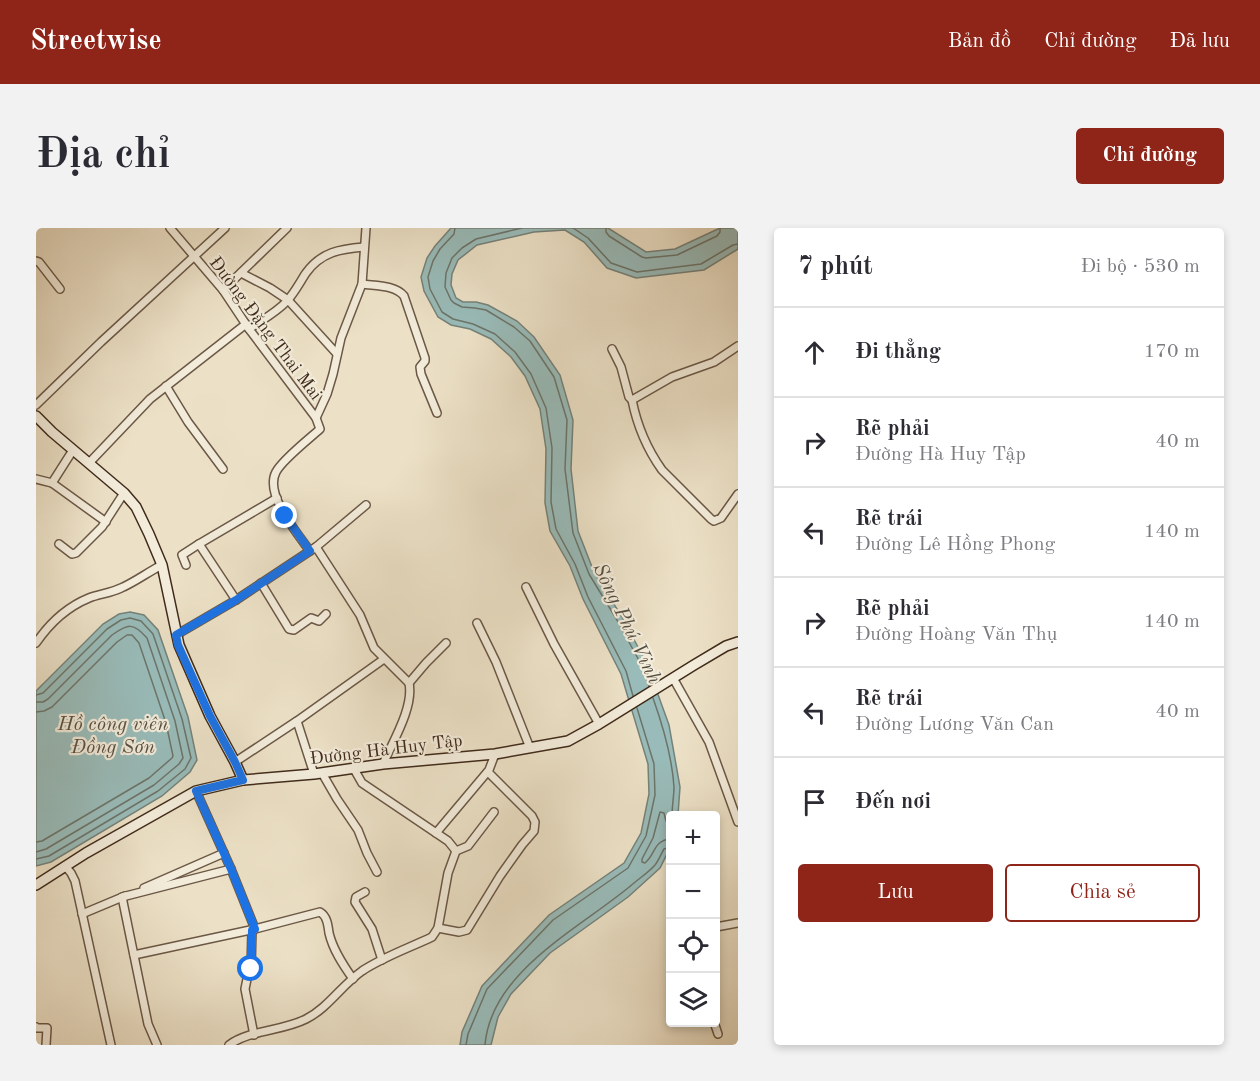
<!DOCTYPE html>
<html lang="vi">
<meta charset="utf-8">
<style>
body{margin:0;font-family:"Old Standard TT",serif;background:#f2f2f3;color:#2b2b33}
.controls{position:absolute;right:18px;bottom:18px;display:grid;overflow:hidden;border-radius:6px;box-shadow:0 3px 9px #0003}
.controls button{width:54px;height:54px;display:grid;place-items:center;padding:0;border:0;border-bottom:2px solid #e1e1e2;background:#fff;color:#2b2b33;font:30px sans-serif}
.stop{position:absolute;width:18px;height:18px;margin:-14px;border:4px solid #1a73e8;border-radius:50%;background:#fff}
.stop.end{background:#1a73e8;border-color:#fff;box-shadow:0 2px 6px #0008}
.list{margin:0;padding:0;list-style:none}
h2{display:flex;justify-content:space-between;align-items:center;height:78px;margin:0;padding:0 24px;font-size:26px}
h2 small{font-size:20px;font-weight:400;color:#7c7c81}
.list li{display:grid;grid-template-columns:39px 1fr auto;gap:18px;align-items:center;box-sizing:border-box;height:90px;padding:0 24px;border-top:2px solid #e1e1e2}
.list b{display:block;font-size:22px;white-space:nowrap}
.list p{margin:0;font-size:20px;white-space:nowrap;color:#7c7c81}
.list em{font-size:20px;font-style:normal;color:#7c7c81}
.actions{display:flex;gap:12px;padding:18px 24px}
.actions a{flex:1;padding:14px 0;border:2px solid #8f2418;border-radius:6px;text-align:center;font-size:21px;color:#8f2418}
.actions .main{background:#8f2418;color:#fff}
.icon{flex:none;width:33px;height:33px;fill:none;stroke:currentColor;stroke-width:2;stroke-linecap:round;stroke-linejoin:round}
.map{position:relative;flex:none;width:702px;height:817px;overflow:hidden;border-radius:6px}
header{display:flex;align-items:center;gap:36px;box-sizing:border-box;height:84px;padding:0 30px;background:#8f2418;color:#fff}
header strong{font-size:28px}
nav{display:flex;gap:33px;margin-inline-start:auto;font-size:21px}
.intro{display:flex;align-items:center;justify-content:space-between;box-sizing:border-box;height:144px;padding:0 36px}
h1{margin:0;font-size:42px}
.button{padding:15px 27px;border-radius:6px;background:#8f2418;color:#fff;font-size:21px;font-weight:700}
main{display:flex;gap:36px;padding:0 36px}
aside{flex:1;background:#fff;border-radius:6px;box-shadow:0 3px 9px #0003}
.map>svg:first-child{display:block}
.water{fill:#99bcba;stroke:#75827a;stroke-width:1.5}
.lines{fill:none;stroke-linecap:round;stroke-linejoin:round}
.shore{stroke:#6c746a;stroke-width:1.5}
.minor-casing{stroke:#6b5846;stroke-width:10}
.secondary-casing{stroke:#402b1b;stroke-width:12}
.minor{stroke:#f3ecdb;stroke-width:7}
.secondary{stroke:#f3ecdb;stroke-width:9}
.route{stroke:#1a73e8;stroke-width:8}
.labels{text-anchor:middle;stroke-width:4.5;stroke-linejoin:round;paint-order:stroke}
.street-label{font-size:18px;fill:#402b1b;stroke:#f3ecdb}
.water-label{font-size:20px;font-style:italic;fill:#564f43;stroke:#f3ecdb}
</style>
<header>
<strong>Streetwise</strong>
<nav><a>Bản đồ</a><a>Chỉ đường</a><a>Đã lưu</a></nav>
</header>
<div class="intro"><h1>Địa chỉ</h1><a class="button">Chỉ đường</a></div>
<main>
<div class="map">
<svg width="702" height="817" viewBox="0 0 702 817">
<rect width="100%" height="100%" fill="#ece1c7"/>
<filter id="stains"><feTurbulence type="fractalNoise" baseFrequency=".00333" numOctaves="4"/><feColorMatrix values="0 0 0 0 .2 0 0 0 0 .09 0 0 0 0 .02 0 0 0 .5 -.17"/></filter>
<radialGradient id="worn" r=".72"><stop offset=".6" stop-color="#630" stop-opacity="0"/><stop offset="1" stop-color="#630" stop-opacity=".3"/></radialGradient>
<!-- water -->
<g class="water">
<path d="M415 0H572L610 24 639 21 684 0H702V21L668 42 600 50 571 40 548 14 529 2 498 4 441 17 422 32 416 46 415 57 420 70 427 74H440L452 77 481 93 498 109 524 147 537 192 535 241 542 303 558 344 586 389 611 436 633 497 644 559 642 587 634 588V620L624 640 592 669 514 725 475 766 462 789 455 817H424L426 804 446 758 513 687 588 635 605 605 613 566 612 536 585 446 547 371 534 338 514 303 509 275 510 221 504 181 489 148 475 129 455 111 434 101 415 97 402 89 388 63 385 49 391 30 399 18Z"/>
<path d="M94 384 108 387 122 402 152 489 161 532 154 544 126 568 15 634 0 638V463L67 396 83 386Z"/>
</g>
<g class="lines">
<!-- shore -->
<g class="shore">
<path d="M419 0 418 6 404 21 397 33 392 49 394 61 406 84 417 91 437 96 459 106 479 124 495 146 510 180 516 220 515 274 520 301 539 336 552 369 590 443 597 468"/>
<path d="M486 0 440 11 426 20 416 30 410 45 409 59 415 72 418 75 426 79 439 80 450 82 478 99 494 113 518 149 531 192 529 241 537 305 553 346 581 392 606 438 613 458"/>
<path d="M537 0 552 10 575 35 601 44 665 36 697 17 702 16"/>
<path d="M570 0V4L573 8 606 29 610 30 641 27 681 8 684 4V0"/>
<path d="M0 467 7 465 71 401 85 392 94 390 105 393 117 406 146 491 155 530 149 541 122 563 13 628 0 631"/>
<path d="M617 470C627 498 636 528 638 559 638 568 636 578 636 588"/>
<path d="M0 474H7L12 471 76 407C92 396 97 394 111 410L139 493 147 530 143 536 118 557 10 621 0 624"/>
<path d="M0 484 8 483 16 479 81 414 91 407H96L103 415 130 495 137 528 136 530 113 550 6 613 0 614"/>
<path d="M634 598 630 593 628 585 624 584 617 610 606 631V634L609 635C620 626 617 613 634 611"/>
<path d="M430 817 432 806 451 761 517 692 592 640 610 608 619 567 618 536 601 480"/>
<path d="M449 817C455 742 547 699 598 655 605 649 613 644 619 637 623 632 625 626 628 621L634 619"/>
</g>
<!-- minor casing -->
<g class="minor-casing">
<g id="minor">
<path d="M134 0 187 62 213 101 280 190 284 201C273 211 246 232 240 244 228 266 261 305 274 323"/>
<path d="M0 33 3 34 24 61"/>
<path d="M205 45 234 60 252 72 301 126"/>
<path d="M326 56C340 58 359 57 368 68L389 130V133L384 139 385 146 401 185"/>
<path d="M187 62 251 0"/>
<path d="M213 101C226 92 241 84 251 73 259 64 264 54 270 45 285 24 304 21 328 19"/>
<path d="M576 121 585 139 593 169 596 172 636 149 678 134 702 118"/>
<path d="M130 158 152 194 187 241"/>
<path d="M596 172C601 197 611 221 626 242L675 291 678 293 685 290 702 266"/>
<path d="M0 177 65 114 189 0"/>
<path d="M280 190 291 166 297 146 305 110 326 56 330 0"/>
<path d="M53 235 114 171 210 96"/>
<path d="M0 251 16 255 70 294"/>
<path d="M16 255 37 222"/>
<path d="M23 316 36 326 40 325 66 299 88 265"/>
<path d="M280 319 324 387 338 420 373 455C378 479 357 513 347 536"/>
<path d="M150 337 146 327 163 316"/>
<path d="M225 355 253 401 258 402 275 390 283 393 290 386"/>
<path d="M490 359 518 416 563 496"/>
<path d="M200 372 163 316 241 270"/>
<path d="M441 395 460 434 494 520"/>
<path d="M140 407 200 372 280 319 330 277"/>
<path d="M0 415C13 396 31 379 53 370 63 366 75 365 85 360 99 354 112 344 126 337"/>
<path d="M637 450 673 514 702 594"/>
<path d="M373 455 390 435 410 415"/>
<path d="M261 493 278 546"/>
<path d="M199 534 261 493 348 431"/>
<path d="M286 545 301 571 322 602 331 625 341 644"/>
<path d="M160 563 195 641 219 701"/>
<path d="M400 605 453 542 459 526"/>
<path d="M420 623 432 618 458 584"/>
<path d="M29 638 35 645 39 653 75 817"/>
<path d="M108 660 188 625"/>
<path d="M329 664 320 669 319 674 336 701 346 732"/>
<path d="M46 686 89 668"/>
<path d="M680 699 702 695"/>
<path d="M402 700 423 704 431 702 464 648 486 617 498 603 499 594 496 588 452 544"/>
<path d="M216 702 215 741 211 751 209 761 218 807"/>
<path d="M98 727 219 701 284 684C291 688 292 697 293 705 297 722 307 737 317 751"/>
<path d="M678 794 682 806"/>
<path d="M0 799 1 800H11L10 817"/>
<path d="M121 817 112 796 86 669 195 641"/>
<path d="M193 817C213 802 247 803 270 791 292 780 306 757 326 743 347 729 373 720 396 709L402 700 412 645 420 623 412 613 326 555 318 541"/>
</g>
</g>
<!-- secondary casing -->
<g class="secondary-casing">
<g id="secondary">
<path d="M0 188 16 204 88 265 100 279 113 306 126 337 143 417 174 488 199 534 207 552"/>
<path d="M0 657 50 625 160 563 207 552 278 546 347 536 459 526 532 513 563 496 658 437 690 418 702 414"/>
</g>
</g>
<!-- minor -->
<use href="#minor" class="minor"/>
<!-- secondary -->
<use href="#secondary" class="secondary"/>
</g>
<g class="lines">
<!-- route -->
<path class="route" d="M215 741 216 702 219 701 195 641 160 563 207 552 199 534 174 488 142 417 140 407 200 372 274 323 249 288"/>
</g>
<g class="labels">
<!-- street labels -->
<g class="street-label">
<text transform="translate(230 100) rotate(53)" y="6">Đường Đặng Thai Mai</text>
<text transform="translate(350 521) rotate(-7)" y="6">Đường Hà Huy Tập</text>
</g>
<!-- water labels -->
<g class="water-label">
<text transform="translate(592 395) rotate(64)" y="7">Sông Phú Vinh</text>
<text x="77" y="502">Hồ công viên<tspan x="77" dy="23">Đồng Sơn</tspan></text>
</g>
</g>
<rect width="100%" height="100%" filter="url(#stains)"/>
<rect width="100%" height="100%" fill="url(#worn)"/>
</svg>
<div class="controls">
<button>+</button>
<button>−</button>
<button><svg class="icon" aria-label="locate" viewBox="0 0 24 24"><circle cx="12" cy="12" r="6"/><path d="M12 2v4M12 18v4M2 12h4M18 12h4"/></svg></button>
<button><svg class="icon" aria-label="layers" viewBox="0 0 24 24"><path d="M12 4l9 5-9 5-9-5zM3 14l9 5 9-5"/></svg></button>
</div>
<div class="stop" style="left:215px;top:741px"></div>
<div class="stop end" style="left:249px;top:288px"></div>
</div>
<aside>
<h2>7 phút<small>Đi bộ · 530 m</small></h2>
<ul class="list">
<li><svg class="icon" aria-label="ahead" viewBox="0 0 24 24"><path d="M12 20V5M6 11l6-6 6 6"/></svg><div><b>Đi thẳng</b></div><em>170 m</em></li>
<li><svg class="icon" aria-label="right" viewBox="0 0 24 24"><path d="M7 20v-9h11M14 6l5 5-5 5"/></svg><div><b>Rẽ phải</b><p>Đường Hà Huy Tập</p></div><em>40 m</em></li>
<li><svg class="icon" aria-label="left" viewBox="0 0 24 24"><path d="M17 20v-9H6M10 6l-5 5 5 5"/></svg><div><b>Rẽ trái</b><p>Đường Lê Hồng Phong</p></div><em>140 m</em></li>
<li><svg class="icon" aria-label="right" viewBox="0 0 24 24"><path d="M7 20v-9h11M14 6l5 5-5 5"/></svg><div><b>Rẽ phải</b><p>Đường Hoàng Văn Thụ</p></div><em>140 m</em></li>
<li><svg class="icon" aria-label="left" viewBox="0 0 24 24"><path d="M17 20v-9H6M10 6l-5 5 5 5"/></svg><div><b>Rẽ trái</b><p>Đường Lương Văn Can</p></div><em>40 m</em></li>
<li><svg class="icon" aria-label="arrive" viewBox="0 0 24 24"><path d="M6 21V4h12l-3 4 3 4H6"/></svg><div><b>Đến nơi</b></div></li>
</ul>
<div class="actions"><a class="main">Lưu</a><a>Chia sẻ</a></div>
</aside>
</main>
